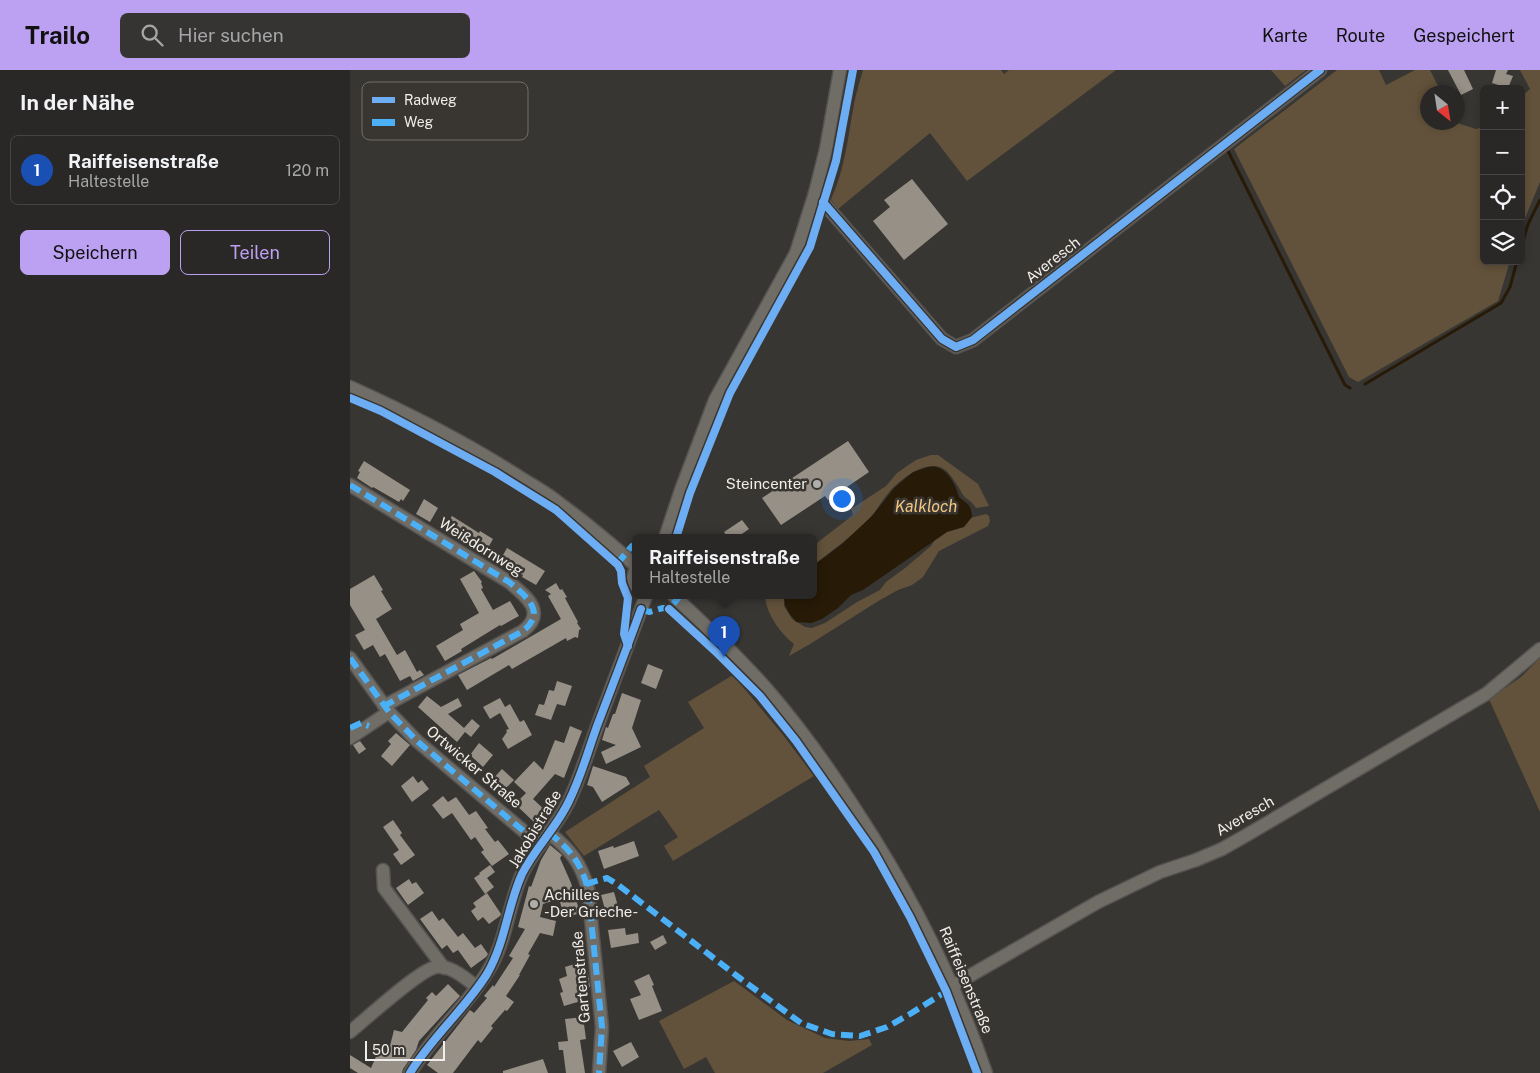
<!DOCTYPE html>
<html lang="de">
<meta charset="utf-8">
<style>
body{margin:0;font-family:"Public Sans",sans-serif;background:#363432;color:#f1f3f6}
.controls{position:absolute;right:15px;top:15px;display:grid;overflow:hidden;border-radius:8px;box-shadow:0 2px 8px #0003}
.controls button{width:45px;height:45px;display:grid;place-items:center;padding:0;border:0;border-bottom:1px solid #464443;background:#2a2826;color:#f1f3f6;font:25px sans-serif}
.compass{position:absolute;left:1070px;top:15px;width:45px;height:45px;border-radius:50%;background:#2a2826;box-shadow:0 2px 8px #0003;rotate:150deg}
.scale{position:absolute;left:15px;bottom:12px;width:80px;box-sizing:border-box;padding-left:5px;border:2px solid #f0eeeb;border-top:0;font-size:14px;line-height:18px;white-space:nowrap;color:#f0eeeb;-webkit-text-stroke:4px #393632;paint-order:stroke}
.you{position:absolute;left:491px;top:428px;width:18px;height:18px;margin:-12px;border:4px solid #fff;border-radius:50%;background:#1a73e8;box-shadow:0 0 0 8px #1a73e833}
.badge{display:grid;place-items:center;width:32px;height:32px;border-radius:50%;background:#bca0f2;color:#fff;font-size:16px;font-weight:700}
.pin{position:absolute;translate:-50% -41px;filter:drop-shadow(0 1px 2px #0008)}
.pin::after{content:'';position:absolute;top:26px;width:18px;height:15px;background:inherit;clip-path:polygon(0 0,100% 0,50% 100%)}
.popup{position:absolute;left:282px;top:464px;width:185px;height:65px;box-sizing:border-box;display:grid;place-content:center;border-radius:8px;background:#2a2826;filter:drop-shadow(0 1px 4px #0005);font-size:16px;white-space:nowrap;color:#a5a6a7}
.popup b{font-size:19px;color:#f1f3f6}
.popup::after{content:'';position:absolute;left:50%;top:100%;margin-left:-10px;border:10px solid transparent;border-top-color:#2a2826}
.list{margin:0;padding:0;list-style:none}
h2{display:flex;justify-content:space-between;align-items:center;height:65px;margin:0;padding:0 20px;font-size:21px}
h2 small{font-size:16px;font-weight:400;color:#a5a6a7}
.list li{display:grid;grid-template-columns:32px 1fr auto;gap:15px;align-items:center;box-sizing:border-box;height:70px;margin:0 10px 10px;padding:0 10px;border:1px solid #464443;border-radius:8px}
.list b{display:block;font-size:19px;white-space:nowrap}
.list p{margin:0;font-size:16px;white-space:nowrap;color:#a5a6a7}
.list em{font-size:16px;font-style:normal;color:#a5a6a7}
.actions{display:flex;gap:10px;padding:15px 20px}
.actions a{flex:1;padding:11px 0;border:1px solid #bca0f2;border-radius:8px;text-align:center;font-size:18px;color:#bca0f2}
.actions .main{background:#bca0f2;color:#111}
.icon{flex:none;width:28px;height:28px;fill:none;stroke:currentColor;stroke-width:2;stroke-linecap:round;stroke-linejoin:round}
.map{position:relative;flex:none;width:1190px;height:1003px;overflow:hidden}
header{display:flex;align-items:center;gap:30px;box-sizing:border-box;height:70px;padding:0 25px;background:#bca0f2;color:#111}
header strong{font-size:24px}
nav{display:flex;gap:28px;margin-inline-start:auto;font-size:18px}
.search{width:350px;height:45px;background:#363432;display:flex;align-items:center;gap:12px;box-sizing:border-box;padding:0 18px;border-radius:8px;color:#a5a6a7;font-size:19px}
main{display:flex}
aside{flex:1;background:#2a2826}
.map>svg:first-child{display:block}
.green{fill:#62523b}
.water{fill:#271a06}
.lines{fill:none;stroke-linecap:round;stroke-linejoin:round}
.stream{stroke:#271a06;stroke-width:3}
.building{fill:#979086}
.minor-casing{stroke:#555351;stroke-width:15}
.minor{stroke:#706c66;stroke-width:12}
.quiet{stroke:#4cb0f7;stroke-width:6;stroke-dasharray:12 6;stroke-linecap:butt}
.cycleway-casing{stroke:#393632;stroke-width:11}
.cycleway{stroke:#6dadf4;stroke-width:8}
.poi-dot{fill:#b0aeab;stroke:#393632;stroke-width:2}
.labels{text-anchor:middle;stroke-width:5;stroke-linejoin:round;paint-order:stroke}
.street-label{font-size:15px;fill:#f0eeeb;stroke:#393632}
.poi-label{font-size:15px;fill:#f0eeeb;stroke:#393632;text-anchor:end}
.water-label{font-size:16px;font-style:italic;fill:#f3c681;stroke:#393632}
.key{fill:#393632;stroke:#706d6a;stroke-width:1}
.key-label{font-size:14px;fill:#f0eeeb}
</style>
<header>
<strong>Trailo</strong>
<div class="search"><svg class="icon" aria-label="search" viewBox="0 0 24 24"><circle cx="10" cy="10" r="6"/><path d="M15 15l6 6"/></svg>Hier suchen</div>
<nav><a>Karte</a><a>Route</a><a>Gespeichert</a></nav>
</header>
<main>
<aside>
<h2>In der Nähe<small></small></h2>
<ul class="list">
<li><span class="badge" style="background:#1a4fb4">1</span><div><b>Raiffeisenstraße</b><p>Haltestelle</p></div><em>120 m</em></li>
</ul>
<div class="actions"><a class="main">Speichern</a><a>Teilen</a></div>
</aside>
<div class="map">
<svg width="1190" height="1003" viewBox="0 0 1190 1003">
<rect width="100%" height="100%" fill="#383633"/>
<!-- green -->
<g class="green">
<path d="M513 0H651L654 4 659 0H766L617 111 580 63 488 139 481 129C495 99 498 67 504 34 506 23 510 11 513 0Z"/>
<path d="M921 0H956L935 16Z"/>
<path d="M987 0H1029L1036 15 1065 0H1080L1091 22H1078V52L1107 53 1126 59 1134 57V191H1160L1148 231 1008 312 999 307 884 79Z"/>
<path d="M1170 0H1190V112L1171 158V27L1180 19Z"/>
<path d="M581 385H588L628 414 639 436 626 438C620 429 618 431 613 425 611 423 611 420 609 418 605 412 599 401 592 398 575 390 551 409 540 421 532 430 527 440 519 449 502 466 482 481 463 495V476L503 445 501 439 536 416 547 403 557 396 566 390Z"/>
<path d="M636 444 639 446 640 451 638 456 589 481 573 507 562 515 548 520 530 530 460 574 439 586 444 574C430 563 416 543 415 526H434V536L442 549 455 557 462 558 467 556 475 553 507 532 530 520 536 512 555 498 581 476 589 463 620 448Z"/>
<path d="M1190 588V742L1139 629 1171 607Z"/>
<path d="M383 605 433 665 464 706 323 791 314 776 328 767 309 740 234 786 215 762 300 707 294 696 354 658 338 632Z"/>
<path d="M384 911 437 950 475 968 499 971 519 969 522 975 473 1003H365L356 987 334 999 309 951Z"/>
</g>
<!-- water -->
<path class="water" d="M578 397C581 397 584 396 586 397 599 400 606 416 609 427 618 435 621 434 622 447L614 457 597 462 513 520 501 525 488 538 472 549 461 553 446 552C440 544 432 536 435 526H463V496L492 474 523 445 544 418 563 402Z"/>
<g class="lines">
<!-- stream -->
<g class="stream">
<path d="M878 81 995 315 1000 318"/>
<path d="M1171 178 1178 154 1190 130"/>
<path d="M1015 314 1151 233 1160 217 1167 191"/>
</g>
</g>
<!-- building -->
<g class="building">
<path d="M1098 0H1114L1123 19 1111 25Z"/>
<path d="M1146 0H1158L1156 4 1163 6 1158 18 1142 13Z"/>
<path d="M562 109 598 154 554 190 523 151 540 137 534 130Z"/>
<path d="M498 371 519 402 478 430 475 426 431 455 412 428Z"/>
<path d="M14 391 60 420 53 431 51 429 49 432 23 417 22 418 7 408 10 402 8 401Z"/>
<path d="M74 429 88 438 80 452 66 444Z"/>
<path d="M102 446 129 463 130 461 143 469 135 483 109 467 108 469 93 460Z"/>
<path d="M392 450 399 459 386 468H378L374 462Z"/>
<path d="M157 478 195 501 186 515 172 507 173 505 149 492Z"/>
<path d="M124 501 132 512 131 513 133 518 131 519 143 540 160 531 169 546 151 556 150 555 111 579 112 581 95 591 86 576 113 560 110 554 129 543 110 509Z"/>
<path d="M24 505 33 520 31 521 42 539 26 549 47 585 55 580 67 602 70 600 74 605 63 611 60 606 50 611 35 584 30 587 23 575 14 580 5 565 15 560 0 535V519Z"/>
<path d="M206 513 210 520 212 519 217 527 215 528 228 552 227 553 231 559 229 560 228 568 225 567 217 571 216 568 162 599 159 595 117 620 108 605 141 588 142 589 211 549 198 526 201 524 195 520Z"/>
<path d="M298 594 313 600 306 619 291 613Z"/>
<path d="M207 611 222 616 215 636 207 634 201 650 185 645 189 634 194 635 199 620 204 621Z"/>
<path d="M272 623 291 630 282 658 291 677 256 694 251 682 266 675 252 670 256 657 258 658 263 644H265Z"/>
<path d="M77 626 91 637 108 628 112 636 98 644 114 658 122 649 130 656 121 667 115 662 107 672 68 637Z"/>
<path d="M150 628 155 637 160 634 170 652 174 650 182 665 158 679 152 669 157 662 156 660 159 659 150 643 140 649 133 637Z"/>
<path d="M220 656 232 661 214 708 205 704 183 729 197 742 185 753 165 734 176 723 164 712 184 691 193 700 205 670 214 673Z"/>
<path d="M46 663 60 675 42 696 31 686 41 674 38 671Z"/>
<path d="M10 671 16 679 9 684 3 675Z"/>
<path d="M129 673 143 685 133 697 120 685Z"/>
<path d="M243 696 276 707 280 714 252 732 243 717 237 715Z"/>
<path d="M152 699 164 710 152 722 141 711Z"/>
<path d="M63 706 68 713 72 710 79 719 62 732 51 716Z"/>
<path d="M93 726 98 732 106 727 119 745 126 741 138 758 135 759 145 772 148 770 159 784 142 796 131 782 134 780 125 767 121 770 102 743 93 749 82 735Z"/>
<path d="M43 750 52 763 50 765 65 785 51 795 43 784 49 780 33 757Z"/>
<path d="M284 771 289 786 254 799 248 781 263 776 264 778Z"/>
<path d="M200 775 212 785 210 788 221 813 230 843 215 848 209 829 193 834 190 847 206 851 203 866 190 863 178 884 180 885 169 905H170L156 926 164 932 157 941 155 940 141 956 143 958 131 973 128 970 103 1003H88L77 995 120 940 124 943 137 928 134 926 143 915 144 917 163 888 159 886 175 859 168 857 179 816 181 817 191 790Z"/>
<path d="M140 795 145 802 137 808 144 817 135 824 124 808 130 804 129 803Z"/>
<path d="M59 809 62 814 66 812 74 823 58 835 46 818Z"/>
<path d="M264 822 269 840 256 843 251 825Z"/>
<path d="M137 823 151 844 150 846 139 854 133 847 128 851 121 841 126 837 123 833Z"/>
<path d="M82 841 89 851 93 848 108 867 113 863 125 878 131 874 138 884 136 887 121 898 108 880 103 883 97 875 92 879 70 849Z"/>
<path d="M275 858 276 865 288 863 289 873 261 878 258 860Z"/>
<path d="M313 865 317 873 305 880 300 872Z"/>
<path d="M234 891 238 904 240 917 228 920 231 931 214 936 210 923 213 922 209 909 217 906 215 897Z"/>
<path d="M299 904 304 915 302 916 312 941 289 950 280 929 291 925 284 911Z"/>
<path d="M98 914 110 926 69 971 66 980 53 999 52 1003H8L0 998V985L21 998 29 980 38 984 44 960 52 962 78 930 76 928 82 922 86 926Z"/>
<path d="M233 947 236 969 230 970 235 1003H216L213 980H209L208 972 218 971 215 949Z"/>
<path d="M281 972 289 987 272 997 263 981Z"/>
<path d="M193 989 198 1003H153V1001Z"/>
</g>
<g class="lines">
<!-- minor casing -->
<g class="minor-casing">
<g id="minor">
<path d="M465 123 592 269 606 277 623 270 970 0"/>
<path d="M0 317C60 344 119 374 174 410 186 417 198 424 209 433 235 452 260 473 285 495"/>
<path d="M0 415 159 512C176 526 197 542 173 561L34 636"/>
<path d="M315 468 331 420 365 330 446 183 465 123 476 79 490 0"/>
<path d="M285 501 283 508 285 515"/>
<path d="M324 526C355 555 386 585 415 617 449 656 479 698 507 742 561 824 604 910 636 1003"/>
<path d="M0 588 39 642 67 671 190 775"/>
<path d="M0 668 39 642"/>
<path d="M199 763C220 779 231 793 238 819L252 957 249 1003"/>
<path d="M33 800 34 818 94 898"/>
<path d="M602 916 748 832 810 802 846 790 872 779 895 766 1136 624 1190 579"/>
<path d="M0 962C16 949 69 900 86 897 101 895 116 909 127 917"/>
<path d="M60 1003C83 964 120 934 142 894 157 866 159 833 172 804 184 778 206 758 219 731 230 708 238 682 247 657 263 613 280 569 296 526"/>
</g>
</g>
<!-- minor -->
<use href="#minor" class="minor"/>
<!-- quiet -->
<g class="quiet">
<path d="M0 415 159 512C176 526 197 542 173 561L34 636"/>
<path d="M267 494 282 476 285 477"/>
<path d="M291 539 299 542 313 538 319 539 330 526"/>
<path d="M0 588 39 642 67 671 190 775"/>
<path d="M0 658 11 653 19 656"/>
<path d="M199 763C220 779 231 793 238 819L252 957 249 1003"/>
<path d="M236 814 257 808 267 814 391 909 451 953 482 964 510 966 537 957 560 944 603 917"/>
</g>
<!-- cycleway casing -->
<g class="cycleway-casing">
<g id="cycleway">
<path d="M473 132 592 269 606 277 623 270 970 0"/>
<path d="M0 328 31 341 145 402 206 440 268 495 271 501 272 513 278 528 274 564 278 576"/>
<path d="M326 468 340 423 380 323 460 177 486 91 503 0"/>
<path d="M319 539 366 582 410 626 446 671 524 782 560 847 596 921 627 1003"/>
<path d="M60 1003C82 967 115 939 137 904 156 871 157 837 172 804 185 778 207 757 219 731 231 707 238 681 247 656 262 617 277 578 291 539"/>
</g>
</g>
<!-- cycleway -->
<use href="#cycleway" class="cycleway"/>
</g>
<!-- markers -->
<g class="poi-dot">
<circle cx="467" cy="414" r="5"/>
<circle cx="184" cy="834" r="5"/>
</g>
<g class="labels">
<!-- street labels -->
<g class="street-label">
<text transform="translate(703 190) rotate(-38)" y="5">Averesch</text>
<text transform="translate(131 477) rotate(32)" y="5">Weißdornweg</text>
<text transform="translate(124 697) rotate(40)" y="5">Ortwicker Straße</text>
<text transform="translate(895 746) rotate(-30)" y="5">Averesch</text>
<text transform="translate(185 759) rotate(-59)" y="5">Jakobistraße</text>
<text transform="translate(231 907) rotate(-95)" y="5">Gartenstraße</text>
<text transform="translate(616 910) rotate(67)" y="5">Raiffeisenstraße</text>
</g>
<!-- poi labels -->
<g class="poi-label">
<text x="457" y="419">Steincenter</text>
<text x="194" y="830" text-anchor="start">Achilles<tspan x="194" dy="17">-Der Grieche-</tspan></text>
</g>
<!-- water labels -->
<g class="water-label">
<text x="576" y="442">Kalkloch</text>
</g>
</g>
<!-- legend -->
<rect x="12" y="12" width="166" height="58" rx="8" class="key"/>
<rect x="22" y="27" width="23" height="6" fill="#6dadf4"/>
<rect x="22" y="49" width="23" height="7" fill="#4cb0f7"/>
<g class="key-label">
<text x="54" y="35">Radweg</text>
<text x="54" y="57">Weg</text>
</g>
</svg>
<div class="controls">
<button>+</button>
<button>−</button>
<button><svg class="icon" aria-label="locate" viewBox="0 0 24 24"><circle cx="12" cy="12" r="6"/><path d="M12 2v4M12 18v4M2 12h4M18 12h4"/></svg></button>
<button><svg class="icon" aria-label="layers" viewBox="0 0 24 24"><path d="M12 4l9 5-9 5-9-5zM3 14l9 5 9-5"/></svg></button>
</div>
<svg class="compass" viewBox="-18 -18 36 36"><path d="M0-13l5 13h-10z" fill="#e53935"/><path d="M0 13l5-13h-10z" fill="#a5a6a7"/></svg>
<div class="scale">50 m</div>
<div class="you"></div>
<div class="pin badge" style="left:374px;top:587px;background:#1a4fb4">1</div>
<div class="popup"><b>Raiffeisenstraße</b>Haltestelle</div>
</div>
</main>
